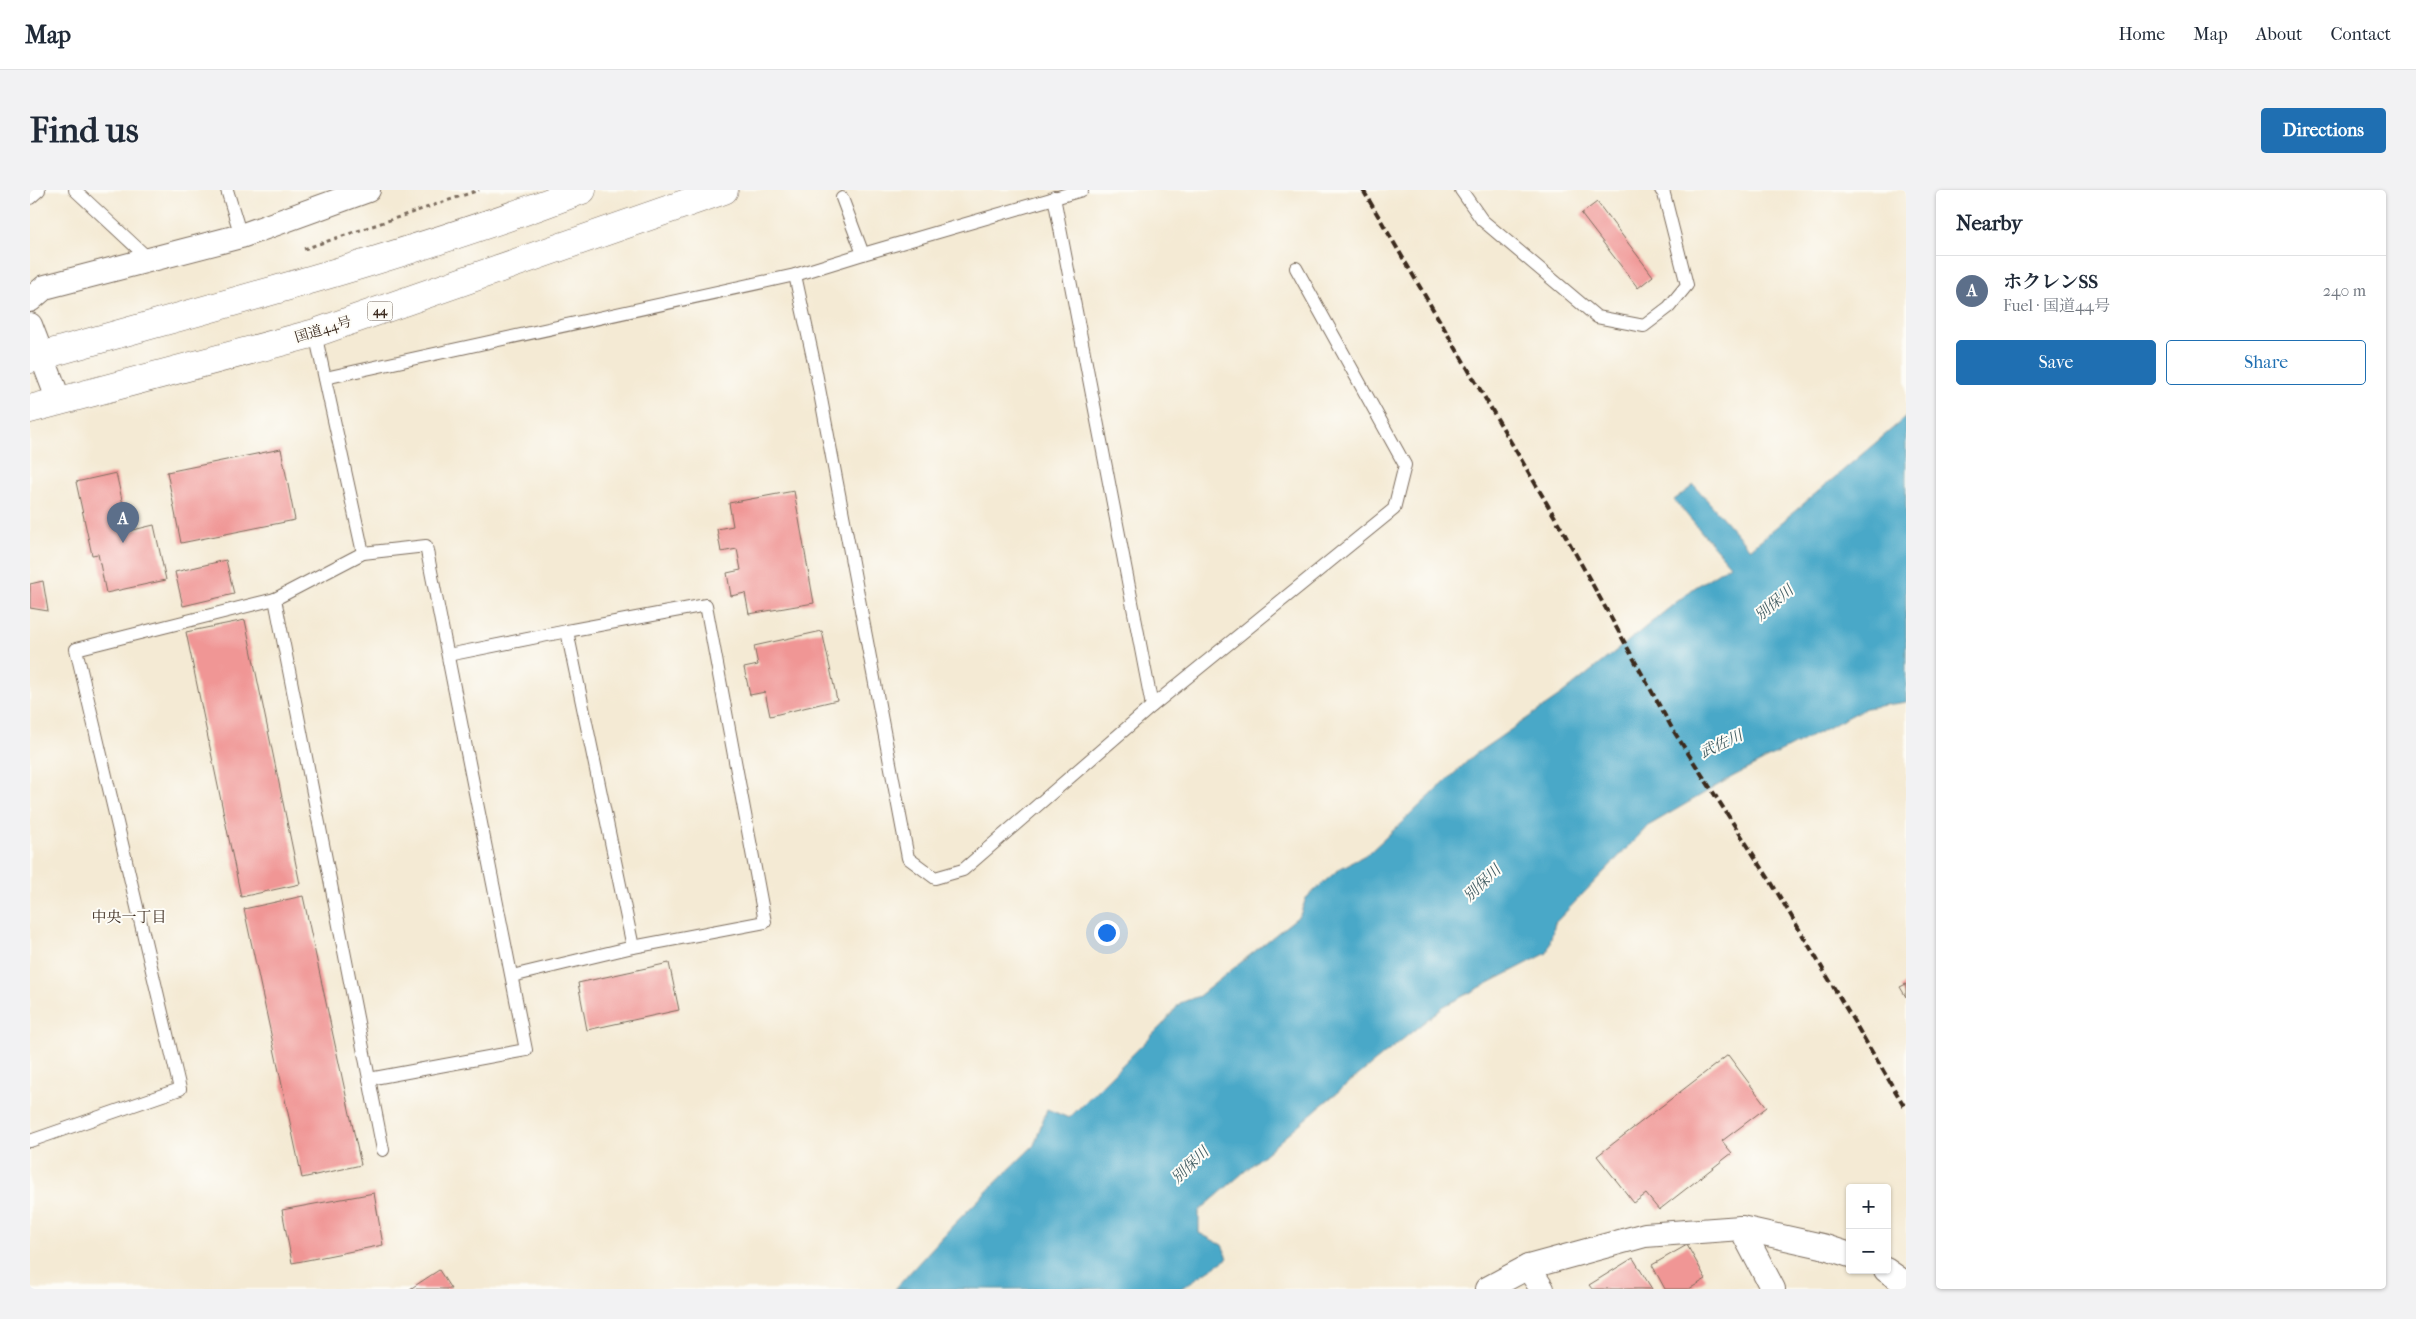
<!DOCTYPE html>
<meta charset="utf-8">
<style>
body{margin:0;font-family:"IM FELL French Canon","Noto Serif JP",serif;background:#f2f2f3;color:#1f2937}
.controls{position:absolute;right:15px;bottom:15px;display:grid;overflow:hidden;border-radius:5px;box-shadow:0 1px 4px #0004}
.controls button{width:45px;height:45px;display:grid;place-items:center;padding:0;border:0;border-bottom:1px solid #e0e1e3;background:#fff;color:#1f2937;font:25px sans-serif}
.you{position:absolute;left:1076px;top:742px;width:18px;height:18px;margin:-12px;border:4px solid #fff;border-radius:50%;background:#1a73e8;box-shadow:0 0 0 8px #1a73e833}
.badge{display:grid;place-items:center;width:32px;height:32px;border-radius:50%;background:#1f6fb2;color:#fff;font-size:16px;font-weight:700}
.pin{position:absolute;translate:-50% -41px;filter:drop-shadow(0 1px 2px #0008)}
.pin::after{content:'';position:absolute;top:26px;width:18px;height:15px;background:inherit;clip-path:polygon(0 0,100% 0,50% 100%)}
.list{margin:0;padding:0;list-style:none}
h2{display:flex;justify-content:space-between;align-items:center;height:65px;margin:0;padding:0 20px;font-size:21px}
h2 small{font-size:16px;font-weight:400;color:#747a83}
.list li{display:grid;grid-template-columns:32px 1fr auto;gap:15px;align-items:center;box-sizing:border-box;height:70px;padding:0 20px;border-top:1px solid #e0e1e3}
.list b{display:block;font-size:19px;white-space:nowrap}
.list p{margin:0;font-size:16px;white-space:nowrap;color:#747a83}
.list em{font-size:16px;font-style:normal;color:#747a83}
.actions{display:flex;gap:10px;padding:15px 20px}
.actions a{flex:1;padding:11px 0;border:1px solid #1f6fb2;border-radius:5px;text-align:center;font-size:18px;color:#1f6fb2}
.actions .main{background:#1f6fb2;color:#fff}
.map{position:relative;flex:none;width:1876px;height:1099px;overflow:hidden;border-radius:5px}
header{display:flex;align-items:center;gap:30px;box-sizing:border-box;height:70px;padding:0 25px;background:#fff;border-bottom:1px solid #e0e1e3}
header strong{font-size:24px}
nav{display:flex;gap:28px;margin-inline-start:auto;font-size:18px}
.intro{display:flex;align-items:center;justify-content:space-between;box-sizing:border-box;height:120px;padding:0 30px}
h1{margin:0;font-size:35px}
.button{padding:12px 22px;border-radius:5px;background:#1f6fb2;color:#fff;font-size:18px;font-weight:700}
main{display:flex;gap:30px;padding:0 30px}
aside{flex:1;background:#fff;border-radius:5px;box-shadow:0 1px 4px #0004}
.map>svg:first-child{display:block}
.water{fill:#4aa8c8;stroke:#426973}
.building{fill:#f09695}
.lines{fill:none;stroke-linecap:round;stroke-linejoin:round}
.service-casing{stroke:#7c6d5e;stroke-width:14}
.minor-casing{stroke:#7c6d5e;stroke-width:26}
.trunk-casing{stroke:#7c6d5e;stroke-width:29}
.path{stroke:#7c6d5e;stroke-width:3;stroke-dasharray:4 4;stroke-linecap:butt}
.service{stroke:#fff;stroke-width:12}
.minor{stroke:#fff;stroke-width:24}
.trunk{stroke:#fff;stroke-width:28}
.rail{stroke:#3b2a1e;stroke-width:4;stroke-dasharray:8 4;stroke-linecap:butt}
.labels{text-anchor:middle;stroke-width:4;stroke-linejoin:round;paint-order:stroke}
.shield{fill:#fdfcf7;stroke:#75695f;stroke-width:1}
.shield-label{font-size:12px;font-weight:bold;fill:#3b2a1e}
.street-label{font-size:14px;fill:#3b2a1e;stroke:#fdfcf7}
.water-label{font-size:15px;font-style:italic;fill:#415c62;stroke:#fdfcf7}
.neighbourhood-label{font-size:15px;fill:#3b2a1e;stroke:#fdfcf7}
</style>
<header>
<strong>Map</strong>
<nav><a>Home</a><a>Map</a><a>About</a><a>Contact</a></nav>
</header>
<div class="intro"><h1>Find us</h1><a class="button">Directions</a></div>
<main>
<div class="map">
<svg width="1876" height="1099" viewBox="0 0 1876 1099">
<rect width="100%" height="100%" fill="#fdfcf7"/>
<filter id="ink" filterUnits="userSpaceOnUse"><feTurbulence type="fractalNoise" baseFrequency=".02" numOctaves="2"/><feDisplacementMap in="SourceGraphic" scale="10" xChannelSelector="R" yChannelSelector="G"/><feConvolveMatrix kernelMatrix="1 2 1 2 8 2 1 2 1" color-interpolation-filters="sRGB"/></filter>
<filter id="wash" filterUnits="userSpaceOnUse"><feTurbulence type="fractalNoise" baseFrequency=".0096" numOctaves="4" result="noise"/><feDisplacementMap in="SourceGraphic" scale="20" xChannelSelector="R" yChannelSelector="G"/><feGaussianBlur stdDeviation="1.12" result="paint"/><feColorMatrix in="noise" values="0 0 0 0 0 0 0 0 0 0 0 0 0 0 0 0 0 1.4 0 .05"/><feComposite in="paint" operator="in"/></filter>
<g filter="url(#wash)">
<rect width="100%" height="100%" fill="#f4ead4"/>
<!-- water -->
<path class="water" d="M1876 227V512L1836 518 1702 587 1618 636 1525 733 1517 763 1414 816 1288 918 1169 1021V1043L1192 1055 1198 1068 1150 1099H865L925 1033 1004 955 1017 919 1039 928 1133 834 1150 813 1169 806 1270 725 1276 708 1309 679 1339 663 1444 565 1531 505 1664 398 1700 375 1644 310 1664 295 1720 359Z"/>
<g id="blocks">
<!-- building -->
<g class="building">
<path d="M1567 12 1623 86 1608 98 1551 24Z"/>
<path d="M251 259 265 330 151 353 137 282Z"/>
<path d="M86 283 99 341 124 335 136 390 76 403 68 364 62 365 46 292Z"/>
<path d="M764 301 784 413 719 424 715 403 701 406 697 383 711 380 707 359 691 362 687 339 703 336 699 313Z"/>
<path d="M196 370 204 404 153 416 145 382Z"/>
<path d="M13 391 18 421 0 418V394Z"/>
<path d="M215 430 270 694 211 707 156 442Z"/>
<path d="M792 441 807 510 740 526 735 502 720 505 714 478 728 475 724 456Z"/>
<path d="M273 706 331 975 272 988 214 719Z"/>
<path d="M639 773 649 820 557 840 548 793Z"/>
<path d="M1876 794V807L1870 797Z"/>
<path d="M1698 865 1737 917 1692 951 1702 963 1629 1020 1616 1004 1604 1013 1567 966Z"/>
<path d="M344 1003 353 1055 262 1073 252 1020Z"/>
<path d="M1657 1055 1676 1089 1659 1099H1635L1622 1075Z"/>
<path d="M1603 1068 1622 1099H1562L1559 1095Z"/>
<path d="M409 1080 421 1099H380Z"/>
</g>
</g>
</g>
<g filter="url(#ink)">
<use href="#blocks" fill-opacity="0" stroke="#7c6d5e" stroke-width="1"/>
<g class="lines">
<!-- service casing -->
<g class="service-casing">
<g id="service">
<path d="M45 0 120 70"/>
<path d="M197 0 211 46"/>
<path d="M1431 0 1452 30 1567 127 1614 136 1639 117 1657 95 1634 4 1631 0"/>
<path d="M1024 7 1122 516"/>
<path d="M0 8 9 0"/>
<path d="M833 64 1052 0"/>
<path d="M765 85 785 177 878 668 905 688 933 680 1122 516 1364 319 1375 275 1266 78"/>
<path d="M285 143 333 363 245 409 353 960"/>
<path d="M295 188 765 85 833 64 812 8"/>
<path d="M333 363 396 356 496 860 339 889"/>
<path d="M537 441 676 415 735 732 603 757"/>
<path d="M418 465 537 441 603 757 482 786"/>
<path d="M0 951 150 899 46 459 245 409"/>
</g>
</g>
<!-- minor casing -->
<g class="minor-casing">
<g id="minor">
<path d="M0 110 15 97 211 46 338 0"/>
<path d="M0 135 29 211"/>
<path d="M1711 1038 1743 1099"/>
<path d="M1498 1077 1512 1099"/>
<path d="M1856 1080 1876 1094"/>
<path d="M1457 1099 1498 1077 1615 1045 1711 1038 1792 1056 1820 1065"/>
</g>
</g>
<!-- trunk casing -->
<g class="trunk-casing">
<g id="trunk">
<path d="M0 169C185 116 372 69 552 0"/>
<path d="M0 219 285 143 694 0"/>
</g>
</g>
<!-- path -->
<path class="path" d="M274 59 449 0"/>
<!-- service -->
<use href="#service" class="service"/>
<!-- minor -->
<use href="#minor" class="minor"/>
<!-- trunk -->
<use href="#trunk" class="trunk"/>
<!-- rail -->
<path class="rail" d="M1333 0 1533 341 1643 540 1741 692 1876 919"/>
</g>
</g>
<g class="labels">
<!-- shield labels -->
<rect class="shield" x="337.5" y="111.5" width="25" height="19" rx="4"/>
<g class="shield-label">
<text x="350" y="125">44</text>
</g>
<!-- street labels -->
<g class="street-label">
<text transform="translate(293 139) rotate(-17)" y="5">国道44号</text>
</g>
<!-- water labels -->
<g class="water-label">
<text transform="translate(1744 413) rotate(-41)" y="5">別保川</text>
<text transform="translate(1691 554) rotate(-25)" y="5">武佐川</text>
<text transform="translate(1452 693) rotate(-44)" y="5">別保川</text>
<text transform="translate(1160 975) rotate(-44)" y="5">別保川</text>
</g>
<!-- neighbourhood labels -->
<g class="neighbourhood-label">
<text x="99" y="732">中央一丁目</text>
</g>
</g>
</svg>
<div class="controls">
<button>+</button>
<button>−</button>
</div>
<div class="you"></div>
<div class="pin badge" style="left:93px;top:353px;background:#5c6f8a">A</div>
</div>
<aside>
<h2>Nearby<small></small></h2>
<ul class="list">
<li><span class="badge" style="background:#5c6f8a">A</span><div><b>ホクレンSS</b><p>Fuel · 国道44号</p></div><em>240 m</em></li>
</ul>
<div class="actions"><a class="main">Save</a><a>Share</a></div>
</aside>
</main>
